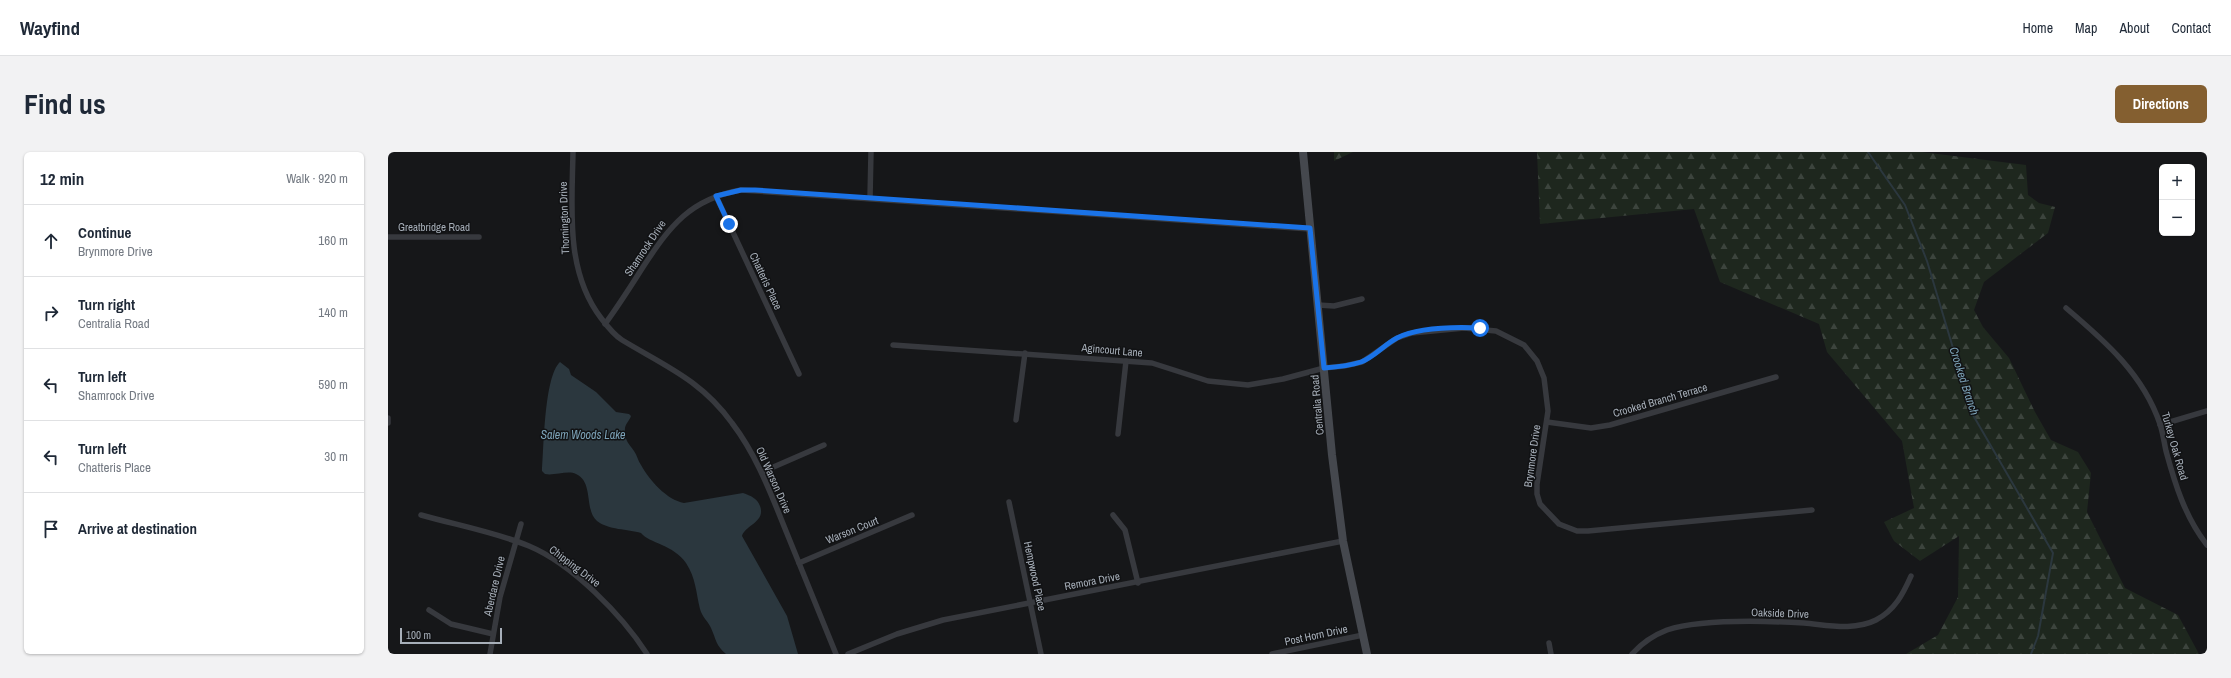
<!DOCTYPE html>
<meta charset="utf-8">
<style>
body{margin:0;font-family:"Archivo Narrow",sans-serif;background:#f2f2f3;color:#1f2937}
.controls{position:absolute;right:12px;top:12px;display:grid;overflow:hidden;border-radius:6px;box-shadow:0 1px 3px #0004}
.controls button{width:36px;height:36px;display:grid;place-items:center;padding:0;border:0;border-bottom:1px solid #e0e1e3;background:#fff;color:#1f2937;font:20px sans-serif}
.scale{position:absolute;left:12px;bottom:10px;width:102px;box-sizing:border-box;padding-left:4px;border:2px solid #a7afb9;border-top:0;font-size:11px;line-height:14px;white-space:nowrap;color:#a7afb9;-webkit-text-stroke:3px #111214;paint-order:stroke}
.stop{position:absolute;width:12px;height:12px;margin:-9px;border:3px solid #1a73e8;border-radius:50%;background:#fff}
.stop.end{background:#1a73e8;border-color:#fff;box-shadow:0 1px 4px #0008}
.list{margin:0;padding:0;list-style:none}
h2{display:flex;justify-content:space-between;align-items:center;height:52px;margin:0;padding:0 16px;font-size:17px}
h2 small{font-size:13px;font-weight:400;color:#747a83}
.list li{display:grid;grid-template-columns:26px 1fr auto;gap:12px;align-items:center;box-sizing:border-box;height:72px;padding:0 16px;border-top:1px solid #e0e1e3}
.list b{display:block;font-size:15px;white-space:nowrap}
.list p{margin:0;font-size:13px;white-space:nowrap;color:#747a83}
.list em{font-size:13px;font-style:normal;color:#747a83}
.icon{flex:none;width:22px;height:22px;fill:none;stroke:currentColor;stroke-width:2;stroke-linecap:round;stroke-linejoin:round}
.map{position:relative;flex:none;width:1819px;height:502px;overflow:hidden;border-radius:6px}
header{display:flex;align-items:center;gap:24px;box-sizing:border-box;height:56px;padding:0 20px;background:#fff;border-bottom:1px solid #e0e1e3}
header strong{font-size:19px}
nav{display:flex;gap:22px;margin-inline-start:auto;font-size:14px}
.intro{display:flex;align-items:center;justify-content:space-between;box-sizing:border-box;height:96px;padding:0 24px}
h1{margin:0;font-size:28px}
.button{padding:10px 18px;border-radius:6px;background:#845f30;color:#fff;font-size:14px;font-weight:700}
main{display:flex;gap:24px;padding:0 24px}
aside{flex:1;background:#fff;border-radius:6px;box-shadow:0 1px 3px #0004}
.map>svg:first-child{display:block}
.forest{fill:url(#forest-firs)}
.water{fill:#2b373e}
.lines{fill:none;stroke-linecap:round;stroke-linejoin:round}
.stream{stroke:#2b373e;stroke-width:2}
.street{stroke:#37393e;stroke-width:5.5}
.secondary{stroke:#45484e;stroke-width:8}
.route{stroke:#1a73e8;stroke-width:5}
.labels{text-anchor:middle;stroke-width:3;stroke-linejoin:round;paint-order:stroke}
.street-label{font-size:11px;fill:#a7afb9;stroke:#111214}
.water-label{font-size:12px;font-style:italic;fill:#7ca2b7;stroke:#111214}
</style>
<header>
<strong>Wayfind</strong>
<nav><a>Home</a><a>Map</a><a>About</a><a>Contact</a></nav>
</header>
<div class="intro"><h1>Find us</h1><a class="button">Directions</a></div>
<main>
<aside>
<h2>12 min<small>Walk · 920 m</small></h2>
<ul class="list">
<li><svg class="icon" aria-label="ahead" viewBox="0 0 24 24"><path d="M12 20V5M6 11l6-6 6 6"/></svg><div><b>Continue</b><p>Brynmore Drive</p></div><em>160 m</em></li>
<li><svg class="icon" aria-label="right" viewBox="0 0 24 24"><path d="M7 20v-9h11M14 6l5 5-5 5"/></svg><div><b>Turn right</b><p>Centralia Road</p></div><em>140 m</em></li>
<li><svg class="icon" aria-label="left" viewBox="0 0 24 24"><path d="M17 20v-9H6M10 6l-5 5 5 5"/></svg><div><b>Turn left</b><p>Shamrock Drive</p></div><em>590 m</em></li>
<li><svg class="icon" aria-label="left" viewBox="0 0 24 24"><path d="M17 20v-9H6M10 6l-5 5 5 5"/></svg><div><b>Turn left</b><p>Chatteris Place</p></div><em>30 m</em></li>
<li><svg class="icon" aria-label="arrive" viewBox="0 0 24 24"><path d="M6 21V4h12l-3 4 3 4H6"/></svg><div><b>Arrive at destination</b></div></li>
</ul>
</aside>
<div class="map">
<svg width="1819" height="502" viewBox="0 0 1819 502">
<defs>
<pattern id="forest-firs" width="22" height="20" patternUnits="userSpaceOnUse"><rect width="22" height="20" fill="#1e271e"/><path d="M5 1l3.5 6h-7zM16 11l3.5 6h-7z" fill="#3c443d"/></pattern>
</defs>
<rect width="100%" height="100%" fill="#161719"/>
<!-- forest -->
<g class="forest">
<path d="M946 0H965L946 9Z"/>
<path d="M1149 0H1534L1638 13 1640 43 1651 51 1667 55 1660 81 1596 130 1586 158 1595 175 1621 206 1647 260 1663 288 1690 300 1703 321 1699 360 1737 436 1790 463 1811 502H1518L1550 483 1570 445 1571 384 1532 409 1506 389 1496 370 1526 356 1514 289 1439 200 1431 172 1332 130 1306 57 1152 72Z"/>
</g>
<!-- water -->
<path class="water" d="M172 210 181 217 183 223 208 240 228 260 241 262 243 264C241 270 236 272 237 280 237 289 242 293 246 299 249 303 250 309 253 313 261 328 279 348 296 351L355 341C363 344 369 346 372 354 378 370 357 373 354 384L399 464 410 502H338C328 494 328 487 323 476 320 469 314 465 312 457 308 441 308 426 298 411 286 393 261 391 253 381 240 377 220 378 209 369 196 358 206 330 188 322 180 318 166 324 157 322L154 319C156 296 156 225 172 210Z"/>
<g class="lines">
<!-- stream -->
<path class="stream" d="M1480 0 1517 53 1539 109 1585 263 1665 401 1650 484 1643 502"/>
<!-- street -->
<g class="street">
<path d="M185 0C184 56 177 119 213 166 219 174 226 183 234 188 277 214 313 228 344 271 370 305 384 345 400 384 416 424 432 463 448 502"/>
<path d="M328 44 411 222"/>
<path d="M482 46 483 0"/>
<path d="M0 85H91"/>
<path d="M930 153 946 154 974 147"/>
<path d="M1678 156C1717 189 1755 222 1772 272 1775 281 1776 290 1778 299 1787 332 1797 365 1819 393"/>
<path d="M217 172C231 153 243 134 255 115 282 74 302 47 353 38L922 77"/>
<path d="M505 193 764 211 820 229 860 233 895 227 936 216 956 214 974 210 1009 186 1024 181 1076 176 1108 179 1136 193 1149 209 1156 226 1160 259 1149 332V342L1152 352 1171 372 1189 379H1200L1424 358"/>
<path d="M0 266V271"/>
<path d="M628 268 637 201"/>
<path d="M1159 270 1203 276 1222 273 1388 225"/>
<path d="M1772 273 1819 259"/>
<path d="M730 282 738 209"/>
<path d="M374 320 436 293"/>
<path d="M621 350 653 502"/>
<path d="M33 363C68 373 107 380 141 394 184 412 234 463 259 502"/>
<path d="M725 363 737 378 750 431"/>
<path d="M411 411 524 363"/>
<path d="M41 458 63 472 105 482"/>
<path d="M1161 491 1163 502"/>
<path d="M102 502 112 445 133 372"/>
<path d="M460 502 509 482 555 468 955 389"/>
<path d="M884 502 975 483"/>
<path d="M1244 502C1253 492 1266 483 1279 478 1313 467 1380 469 1416 471 1440 473 1466 479 1488 468 1507 458 1515 442 1523 424"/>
</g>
<!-- secondary -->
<path class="secondary" d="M915 0 944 303 955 389 979 502"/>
</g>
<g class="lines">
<!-- route -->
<path class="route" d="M341 72 328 44 353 38H367L922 76 936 216C949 215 961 214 973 210 986 205 997 192 1009 186 1031 175 1068 175 1092 176"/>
</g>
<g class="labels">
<!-- street labels -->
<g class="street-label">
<text transform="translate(176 66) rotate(-92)" y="4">Thornington Drive</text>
<text x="46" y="79">Greatbridge Road</text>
<text transform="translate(257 96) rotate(-56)" y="4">Shamrock Drive</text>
<text transform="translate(378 129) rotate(65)" y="4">Chatteris Place</text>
<text transform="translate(724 198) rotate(5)" y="4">Agincourt Lane</text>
<text transform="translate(1272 248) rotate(-16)" y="4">Crooked Branch Terrace</text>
<text transform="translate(929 253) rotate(-95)" y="4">Centralia Road</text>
<text transform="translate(1787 294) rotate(74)" y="4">Turkey Oak Road</text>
<text transform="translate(1144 304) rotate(-82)" y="4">Brynmore Drive</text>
<text transform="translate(386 328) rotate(66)" y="4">Old Warson Drive</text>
<text transform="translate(464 378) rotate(-22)" y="4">Warson Court</text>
<text transform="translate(187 414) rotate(37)" y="4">Chipping Drive</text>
<text transform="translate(647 424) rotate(78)" y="4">Hempwood Place</text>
<text transform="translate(704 429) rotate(-11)" y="4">Remora Drive</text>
<text transform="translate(106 434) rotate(-77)" y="4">Aberdare Drive</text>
<text transform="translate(1392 461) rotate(2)" y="4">Oakside Drive</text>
<text transform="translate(928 483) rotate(-12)" y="4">Post Horn Drive</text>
</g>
<!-- water labels -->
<g class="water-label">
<text transform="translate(1576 229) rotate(72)" y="4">Crooked Branch</text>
<text x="195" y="287">Salem Woods Lake</text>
</g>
</g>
</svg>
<div class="controls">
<button>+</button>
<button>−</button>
</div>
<div class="scale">100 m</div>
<div class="stop" style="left:1092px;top:176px"></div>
<div class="stop end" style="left:341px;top:72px"></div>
</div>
</main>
